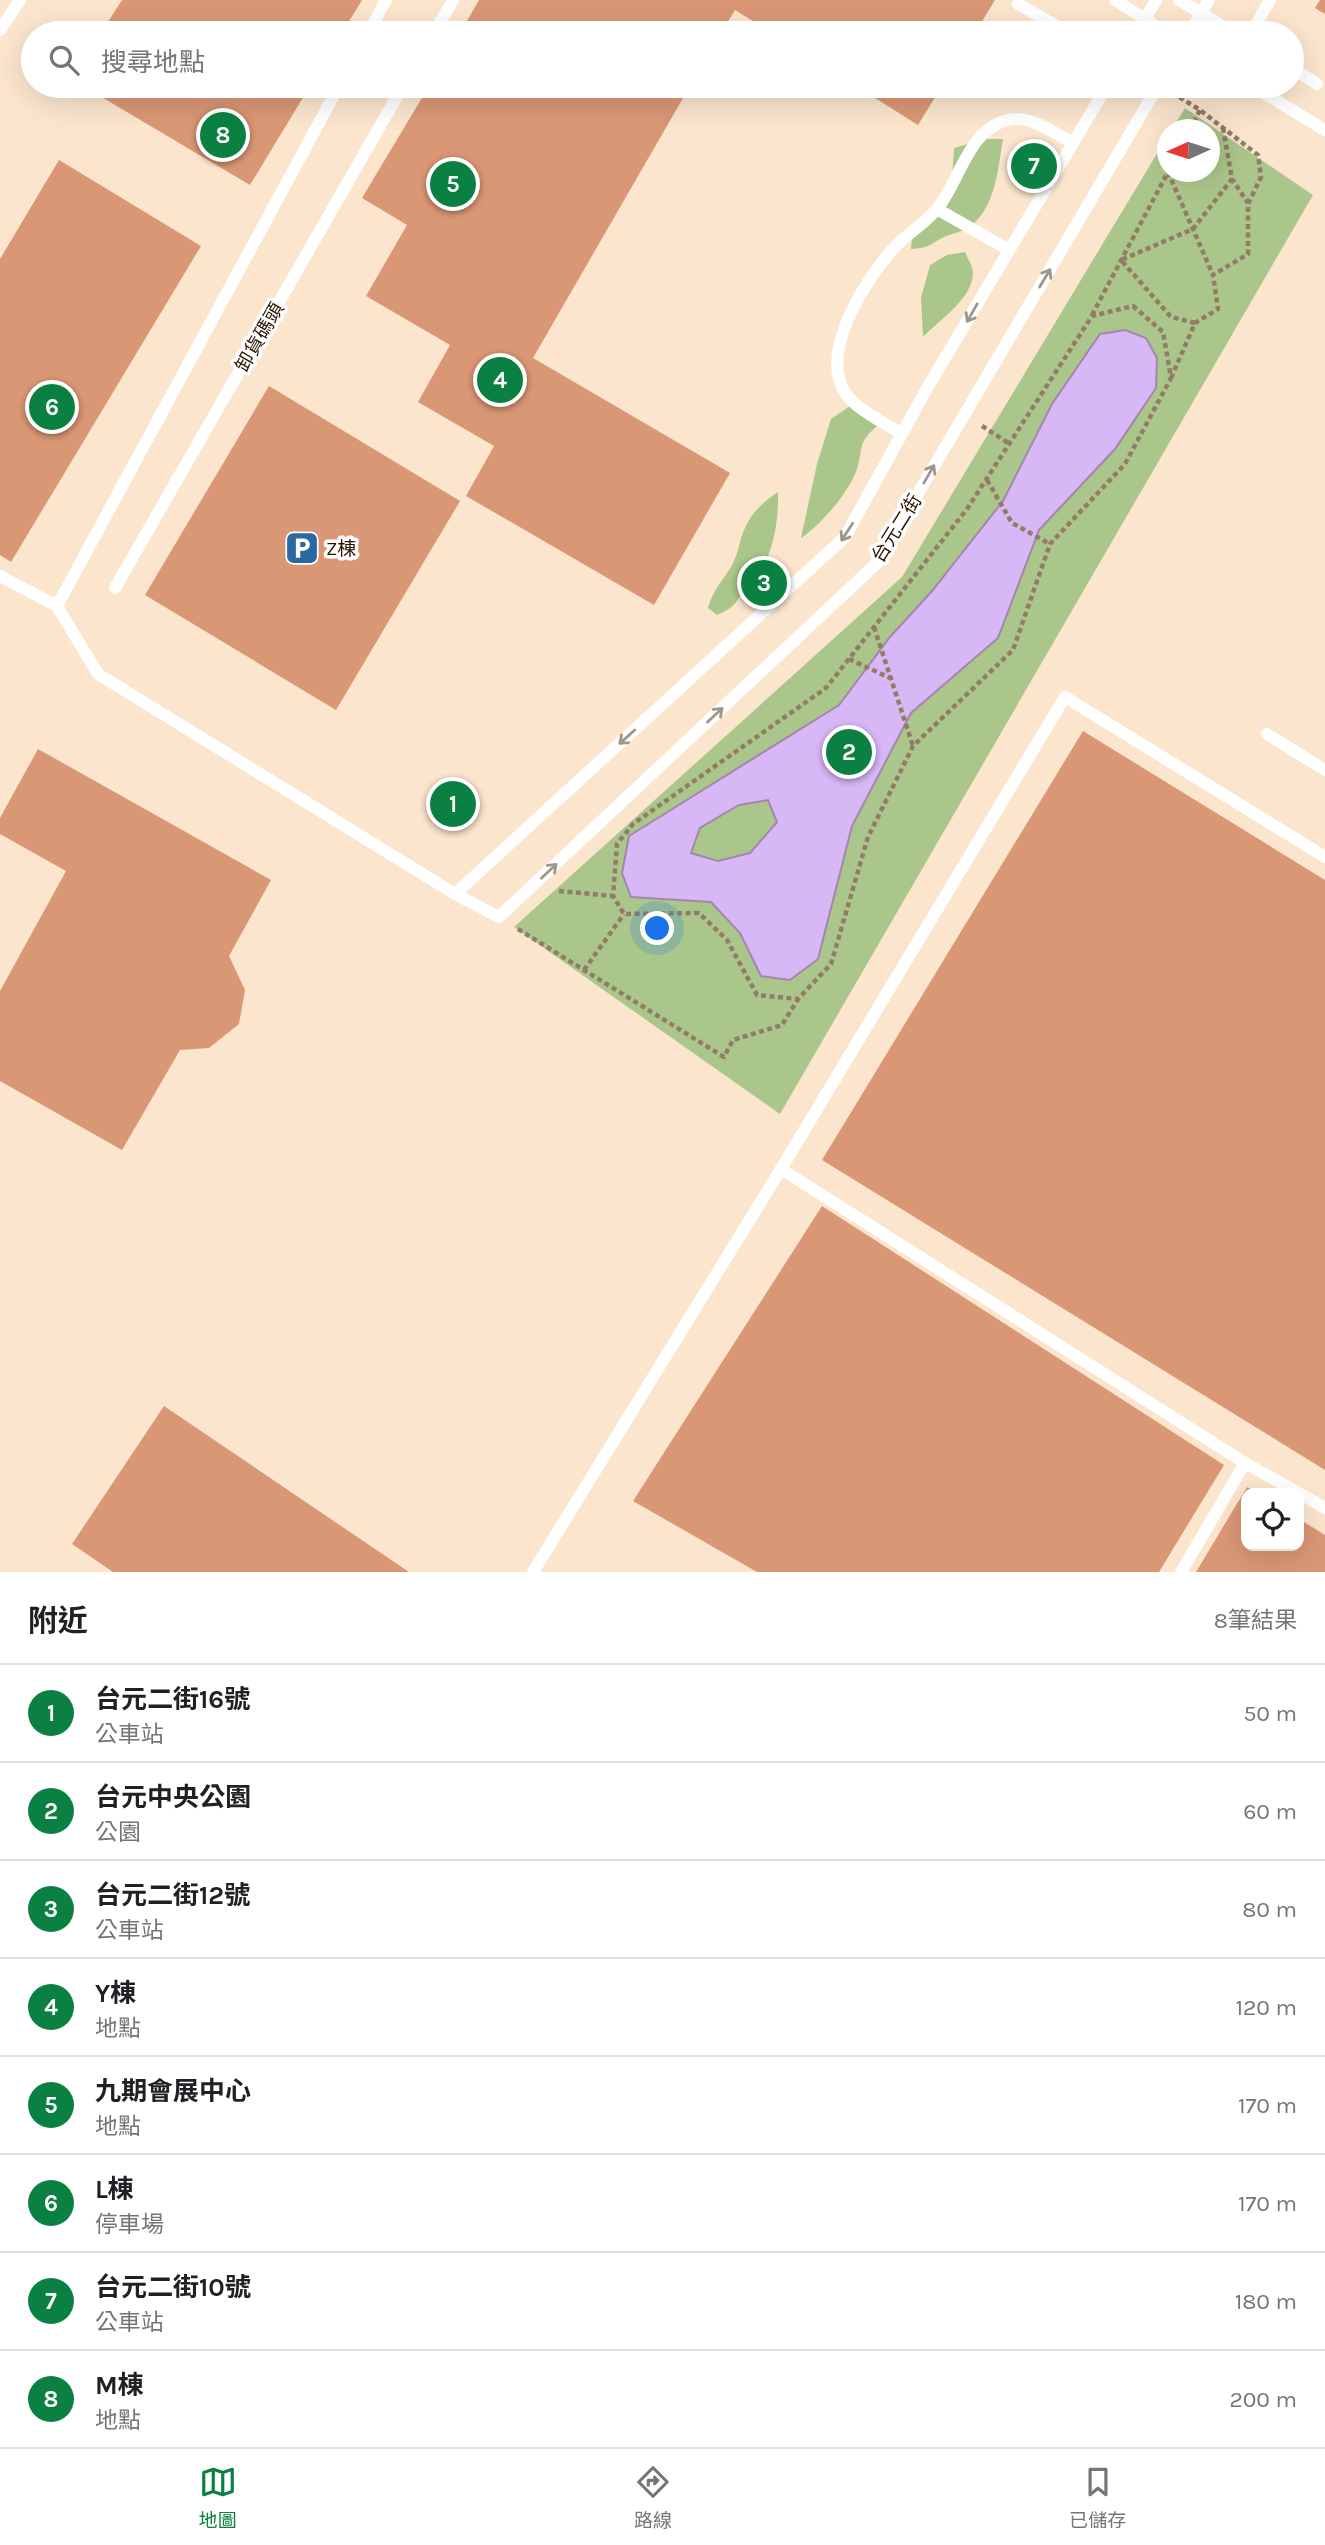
<!DOCTYPE html>
<html lang="zh-TW">
<meta charset="utf-8">
<style>
body{margin:0;font-family:Karla,"Noto Sans TC",sans-serif;background:#f2f2f2;color:#202124}
.controls{position:absolute;right:21px;bottom:21px;display:grid;overflow:hidden;border-radius:14px;box-shadow:0 7px 28px #0002}
.controls button{width:63px;height:63px;display:grid;place-items:center;padding:0;border:0;border-bottom:2px solid #e0e0e0;background:#fff;color:#202124;font:35px sans-serif}
.compass{position:absolute;left:1157px;top:119px;width:63px;height:63px;border-radius:50%;background:#fff;box-shadow:0 7px 28px #0002;rotate:267deg}
.you{position:absolute;left:658px;top:929px;width:24px;height:24px;margin:-18px;border:5px solid #fff;border-radius:50%;background:#1a73e8;box-shadow:0 0 0 10px #1a73e833}
.badge{display:grid;place-items:center;width:46px;height:46px;border-radius:50%;background:#0b8043;color:#fff;font-size:23px;font-weight:700}
.pin{position:absolute;translate:-50% -50%;border:4px solid #fff;box-shadow:0 2px 7px #0006}
.list{margin:0;padding:0;list-style:none}
h2{display:flex;justify-content:space-between;align-items:center;height:91px;margin:0;padding:0 28px;font-size:30px}
h2 small{font-size:23px;font-weight:400;color:#757577}
.list li{display:grid;grid-template-columns:46px 1fr auto;gap:21px;align-items:center;box-sizing:border-box;height:98px;padding:0 28px;border-top:2px solid #e0e0e0}
.list b{display:block;font-size:26px;white-space:nowrap}
.list p{margin:0;font-size:23px;white-space:nowrap;color:#757577}
.list em{font-size:23px;font-style:normal;color:#757577}
.icon{flex:none;width:38px;height:38px;fill:none;stroke:currentColor;stroke-width:2;stroke-linecap:round;stroke-linejoin:round}
.map{position:relative;flex:none;width:1325px;height:1572px;overflow:hidden}
.search{position:absolute;background:#fff;box-shadow:0 7px 28px #0002;left:21px;right:21px;top:21px;height:77px;display:flex;align-items:center;gap:18px;box-sizing:border-box;padding:0 24px;border-radius:38px;color:#757577;font-size:26px}
.sheet{height:875px;background:#fff}
nav{display:flex;justify-content:space-around;align-items:center;box-sizing:border-box;height:98px;border-top:2px solid #e0e0e0;background:#fff;font-size:19px;color:#757577}
nav a{display:grid;justify-items:center;gap:4px}
nav .on{color:#0b8043}
.map>svg:first-child{display:block}
.green{fill:#abc68a}
.water{fill:#d8b7f6;stroke:#a386ac;stroke-width:2;fill-rule:evenodd}
.building{fill:#da9775}
.lines{fill:none;stroke-linecap:round;stroke-linejoin:round}
.path{stroke:#917d66;stroke-width:4.5;stroke-dasharray:5 3.5;stroke-linecap:butt}
.service{stroke:#fff;stroke-width:12}
.oneway{stroke:#9e968c}
.labels{text-anchor:middle;stroke-width:7;stroke-linejoin:round;paint-order:stroke}
.street-label{font-size:19px;fill:#281500;stroke:#fff}
.poi-label{font-size:19px;fill:#281500;stroke:#fff;text-anchor:start}
</style>
<div class="map">
<svg width="1325" height="1572" viewBox="0 0 1325 1572">
<rect width="100%" height="100%" fill="#fbe5cd"/>
<!-- green -->
<g class="green">
<path d="M1185 108 1313 195 780 1114 514 927 902 577 1167 137 1168 172H1210V130L1172 129Z"/>
<path d="M986 139H1003C998 168 996 205 972 225 965 231 954 233 946 236 930 244 930 248 911 249L913 226 937 211 952 179 954 148Z"/>
<path d="M965 252C967 257 970 262 972 267 979 295 939 320 923 337L921 298 930 265 947 255Z"/>
<path d="M850 406 877 426C857 444 864 445 857 469 849 492 821 525 801 538L817 464 831 419Z"/>
<path d="M778 492C779 517 774 552 759 573 755 577 750 580 747 584 736 601 738 606 717 615L708 608C714 588 723 581 732 565 739 553 739 540 745 528 752 512 763 502 778 492Z"/>
</g>
<!-- water -->
<path class="water" d="M1125 330 1146 338 1157 358 1156 388 1115 449 1039 530 998 638 911 713 852 826 818 959 790 980 761 976 740 933 711 902 631 897 622 873 629 836 839 705 890 637 932 591 1003 501 1052 404 1100 334ZM768 800 777 822 750 853 718 861 691 853 700 828 739 805Z"/>
<!-- building -->
<g class="building">
<path d="M122 0H362L342 33H101Z"/>
<path d="M479 0H995L975 33H772L735 10 721 33H460Z"/>
<path d="M1320 0H1325V14L1315 8Z"/>
<path d="M83 86H310L250 185Z"/>
<path d="M429 86H690L533 358 730 473 654 605 466 496 494 446 418 402 450 345 366 296 407 225 362 198Z"/>
<path d="M856 86H942L918 125Z"/>
<path d="M59 160 201 246 11 562 0 555V259Z"/>
<path d="M269 386 460 501 336 710 145 595Z"/>
<path d="M1083 731 1325 880V1470L822 1160Z"/>
<path d="M38 749 271 880 229 956 245 990 239 1024 209 1048 180 1050 122 1150 0 1081V991L66 871 0 834V818Z"/>
<path d="M822 1206 1224 1465 1159 1572H757L633 1501Z"/>
<path d="M164 1406 409 1572H113L72 1544Z"/>
<path d="M1247 1487 1257 1493H1246V1546H1299V1519L1325 1535V1572H1196Z"/>
</g>
<g class="lines">
<!-- path -->
<g class="path">
<path d="M1223 128 1232 179 1248 203"/>
<path d="M1190 130 1200 110"/>
<path d="M1168 172 1213 275"/>
<path d="M1133 306 1163 332 1171 378 1125 464 1050 544 1013 650 913 746 868 837 831 964 798 999 757 995 727 940 699 913 624 914 613 896 617 844 633 824 826 688 967 509 1092 316Z"/>
<path d="M1092 315 1168 172"/>
<path d="M1195 323 1171 317 1121 260 1193 229 1232 179"/>
<path d="M1171 378 1195 323 1218 309 1213 275 1248 254V204L1261 177 1258 155 1200 110 1176 95"/>
<path d="M982 426 1010 444"/>
<path d="M987 480 1012 523 1050 544"/>
<path d="M874 627 913 746"/>
<path d="M849 659 890 678"/>
<path d="M559 891 613 896"/>
<path d="M518 929 724 1057 733 1040 782 1025 798 999"/>
<path d="M584 970 624 914"/>
</g>
<!-- service -->
<g class="service">
<path d="M1115 0 1167 33"/>
<path d="M1179 0 1234 33"/>
<path d="M1018 4 1069 33"/>
<path d="M0 30 20 0"/>
<path d="M368 33 386 0"/>
<path d="M434 33 453 0"/>
<path d="M1137 33 1156 0"/>
<path d="M1189 33 1209 0"/>
<path d="M1251 33 1270 0"/>
<path d="M1292 68 1317 84"/>
<path d="M1252 86 1325 130"/>
<path d="M937 209 1009 250"/>
<path d="M902 434C886 424 866 414 853 402 811 362 864 282 893 249 906 234 925 224 937 209 960 181 968 129 1008 120 1030 114 1055 134 1073 143"/>
<path d="M0 576 57 606 98 674 455 894 499 917 877 563 1158 86"/>
<path d="M115 588 403 86"/>
<path d="M57 606 339 86"/>
<path d="M1267 734 1325 770"/>
<path d="M455 894 845 537 926 390 1107 86"/>
<path d="M781 1169 1245 1463 1299 1493"/>
<path d="M1299 1493 1325 1508"/>
<path d="M533 1572 781 1169 1065 697 1325 857"/>
<path d="M1181 1572 1245 1463"/>
</g>
</g>
<!-- one-way arrows -->
<defs><path id="oneway-shaft" d="M-6 0H5M1.5-3L5.5 0L1.5 3" fill="none" stroke-width="1.6" stroke-linecap="round" stroke-linejoin="round" transform="scale(1.75)"/></defs>
<g class="oneway">
<use href="#oneway-shaft" transform="translate(1045 278) rotate(-59)"/>
<use href="#oneway-shaft" transform="translate(972 313) rotate(120)"/>
<use href="#oneway-shaft" transform="translate(929 474) rotate(-60)"/>
<use href="#oneway-shaft" transform="translate(847 532) rotate(123)"/>
<use href="#oneway-shaft" transform="translate(715 715) rotate(-43)"/>
<use href="#oneway-shaft" transform="translate(627 737) rotate(138)"/>
<use href="#oneway-shaft" transform="translate(549 871) rotate(-43)"/>
</g>
<!-- icons -->
<defs>
<g id="parking-square" transform="scale(1.75)"><rect x="-9" y="-9" width="18" height="18" rx="4" fill="#29699f" stroke="#fff"/><path d="M-3.5-5.5H1a3.5 3.5 0 0 1 0 7H-1V5.5H-3.5ZM-1-3.4V-.6H.8a1.4 1.4 0 0 0 0-2.8Z" fill="#fff"/></g>
</defs>
<g fill-rule="evenodd">
<use href="#parking-square" x="302" y="548"/>
</g>
<g class="labels">
<!-- street labels -->
<g class="street-label">
<text transform="translate(259 337) rotate(-60)" y="7">卸貨碼頭</text>
<text transform="translate(896 528) rotate(-58)" y="7">台元二街</text>
</g>
<!-- poi labels -->
<g class="poi-label">
<text x="326" y="555">Z棟</text>
</g>
</g>
</svg>
<div class="controls">
<button><svg class="icon" aria-label="locate" viewBox="0 0 24 24"><circle cx="12" cy="12" r="6"/><path d="M12 2v4M12 18v4M2 12h4M18 12h4"/></svg></button>
</div>
<svg class="compass" viewBox="-18 -18 36 36"><path d="M0-13l5 13h-10z" fill="#e53935"/><path d="M0 13l5-13h-10z" fill="#757577"/></svg>
<div class="you"></div>
<div class="pin badge" style="left:453px;top:804px">1</div>
<div class="pin badge" style="left:849px;top:752px">2</div>
<div class="pin badge" style="left:764px;top:583px">3</div>
<div class="pin badge" style="left:500px;top:380px">4</div>
<div class="pin badge" style="left:453px;top:184px">5</div>
<div class="pin badge" style="left:52px;top:407px">6</div>
<div class="pin badge" style="left:1034px;top:166px">7</div>
<div class="pin badge" style="left:223px;top:135px">8</div>
<div class="search"><svg class="icon" aria-label="search" viewBox="0 0 24 24"><circle cx="10" cy="10" r="6"/><path d="M15 15l6 6"/></svg>搜尋地點</div>
</div>
<section class="sheet">
<h2>附近<small>8筆結果</small></h2>
<ul class="list">
<li><span class="badge">1</span><div><b>台元二街16號</b><p>公車站</p></div><em>50 m</em></li>
<li><span class="badge">2</span><div><b>台元中央公園</b><p>公園</p></div><em>60 m</em></li>
<li><span class="badge">3</span><div><b>台元二街12號</b><p>公車站</p></div><em>80 m</em></li>
<li><span class="badge">4</span><div><b>Y棟</b><p>地點</p></div><em>120 m</em></li>
<li><span class="badge">5</span><div><b>九期會展中心</b><p>地點</p></div><em>170 m</em></li>
<li><span class="badge">6</span><div><b>L棟</b><p>停車場</p></div><em>170 m</em></li>
<li><span class="badge">7</span><div><b>台元二街10號</b><p>公車站</p></div><em>180 m</em></li>
<li><span class="badge">8</span><div><b>M棟</b><p>地點</p></div><em>200 m</em></li>
</ul>
</section>
<nav>
<a class="on"><svg class="icon" aria-label="map" viewBox="0 0 24 24"><path d="M3 6l6-2 6 2 6-2v14l-6 2-6-2-6 2zM9 4v14M15 6v14"/></svg>地圖</a>
<a><svg class="icon" aria-label="directions" viewBox="0 0 24 24"><path d="M12 3l9 9-9 9-9-9zM9 14v-3h6M13 9l2 2-2 2"/></svg>路線</a>
<a><svg class="icon" aria-label="saved" viewBox="0 0 24 24"><path d="M7 4h10v16l-5-4-5 4z"/></svg>已儲存</a>
</nav>
